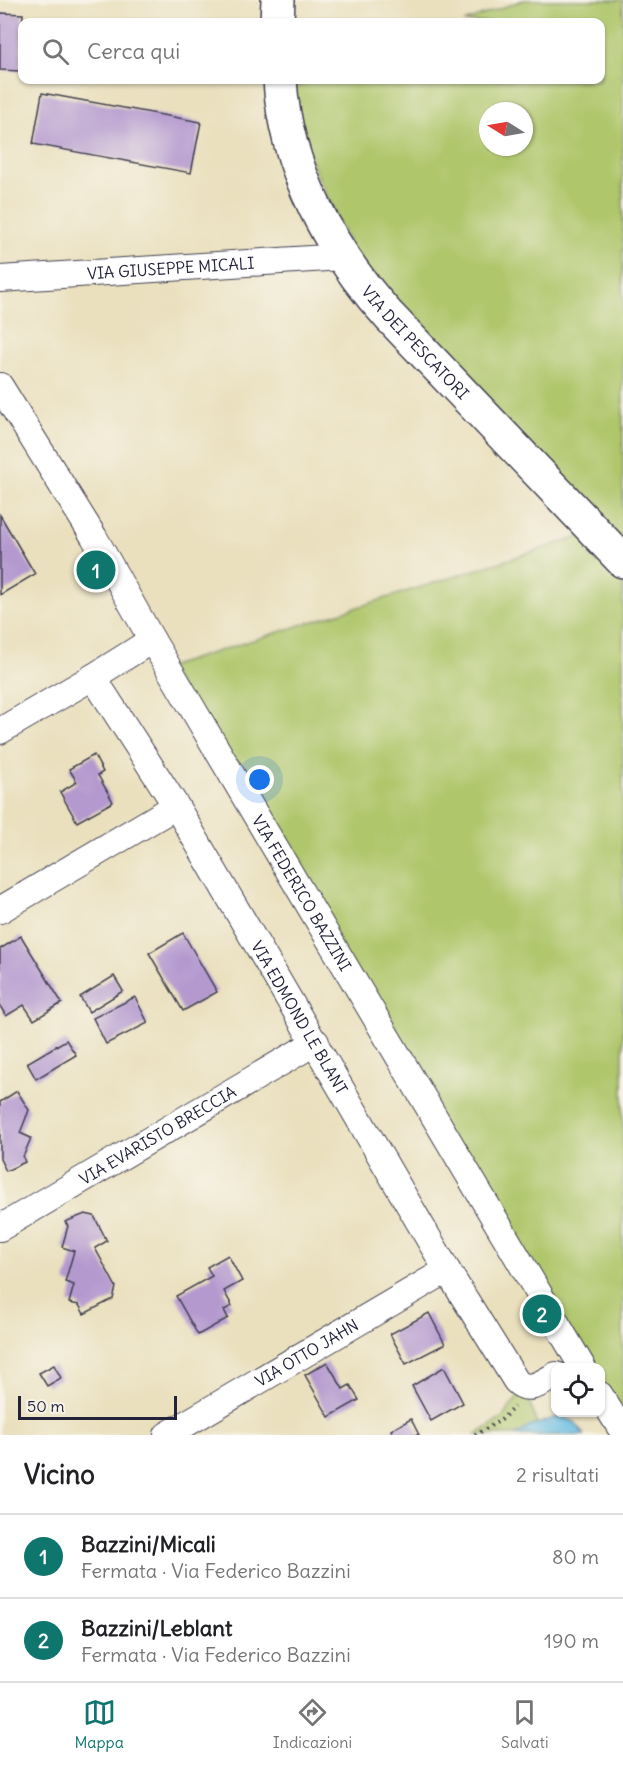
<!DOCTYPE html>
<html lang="it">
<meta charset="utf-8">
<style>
body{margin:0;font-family:Delius,sans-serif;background:#f2f2f2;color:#202124}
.controls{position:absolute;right:18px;bottom:18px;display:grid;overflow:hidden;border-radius:12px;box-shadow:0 2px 4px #0004}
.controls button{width:54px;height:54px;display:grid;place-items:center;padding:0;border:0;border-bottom:2px solid #e0e0e0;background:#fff;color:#202124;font:30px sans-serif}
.compass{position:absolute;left:479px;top:102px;width:54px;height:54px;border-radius:50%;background:#fff;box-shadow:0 2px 4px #0004;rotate:281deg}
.scale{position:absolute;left:18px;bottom:15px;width:159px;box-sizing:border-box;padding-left:6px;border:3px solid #22223b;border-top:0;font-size:16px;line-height:21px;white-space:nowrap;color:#22223b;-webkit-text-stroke:4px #f7f3e8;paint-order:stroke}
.you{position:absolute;left:260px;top:780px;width:21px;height:21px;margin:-15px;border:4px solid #fff;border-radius:50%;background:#1a73e8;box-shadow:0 0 0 9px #1a73e833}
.badge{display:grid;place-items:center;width:39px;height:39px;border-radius:50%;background:#0f766e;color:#fff;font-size:20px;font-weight:700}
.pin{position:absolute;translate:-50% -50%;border:3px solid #fff;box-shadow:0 2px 6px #0006}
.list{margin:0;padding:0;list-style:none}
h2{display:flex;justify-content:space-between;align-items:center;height:78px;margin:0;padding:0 24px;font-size:26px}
h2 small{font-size:20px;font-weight:400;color:#757577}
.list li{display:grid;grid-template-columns:39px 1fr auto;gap:18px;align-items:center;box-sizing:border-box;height:84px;padding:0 24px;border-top:2px solid #e0e0e0}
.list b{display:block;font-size:22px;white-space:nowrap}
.list p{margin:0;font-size:20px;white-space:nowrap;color:#757577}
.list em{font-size:20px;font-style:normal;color:#757577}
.icon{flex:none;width:33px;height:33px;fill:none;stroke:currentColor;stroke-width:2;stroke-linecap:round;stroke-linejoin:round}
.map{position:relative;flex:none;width:623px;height:1435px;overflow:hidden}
.search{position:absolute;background:#fff;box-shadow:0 2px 4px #0004;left:18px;right:18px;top:18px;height:66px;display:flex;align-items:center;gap:15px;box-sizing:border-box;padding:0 21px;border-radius:12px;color:#757577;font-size:22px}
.sheet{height:246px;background:#fff}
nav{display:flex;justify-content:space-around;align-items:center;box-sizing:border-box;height:84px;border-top:2px solid #e0e0e0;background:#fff;font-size:16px;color:#757577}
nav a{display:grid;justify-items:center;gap:3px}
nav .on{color:#0f766e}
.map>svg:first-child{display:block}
.green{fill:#afc66b;stroke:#687453;stroke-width:1.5;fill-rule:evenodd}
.water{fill:#66bce3;stroke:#446f8f;stroke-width:1.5}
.building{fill:#b499cf}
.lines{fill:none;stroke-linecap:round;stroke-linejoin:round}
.street-casing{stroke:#403e4f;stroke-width:28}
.secondary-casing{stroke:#403e4f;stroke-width:36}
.path{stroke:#403e4f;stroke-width:4;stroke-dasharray:1.5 4.5;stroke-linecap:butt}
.street{stroke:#fff;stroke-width:26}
.secondary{stroke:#fff;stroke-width:33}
.labels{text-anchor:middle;stroke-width:4.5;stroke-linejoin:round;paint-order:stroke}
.street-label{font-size:16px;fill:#22223b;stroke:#f7f3e8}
</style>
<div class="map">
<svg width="623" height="1435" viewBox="0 0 623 1435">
<rect width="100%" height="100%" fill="#f7f3e8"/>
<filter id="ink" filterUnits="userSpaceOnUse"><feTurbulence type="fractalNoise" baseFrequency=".0167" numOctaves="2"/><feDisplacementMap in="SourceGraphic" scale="12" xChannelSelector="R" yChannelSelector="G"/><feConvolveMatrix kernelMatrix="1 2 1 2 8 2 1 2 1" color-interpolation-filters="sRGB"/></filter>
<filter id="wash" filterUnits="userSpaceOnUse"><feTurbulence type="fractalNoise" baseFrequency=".008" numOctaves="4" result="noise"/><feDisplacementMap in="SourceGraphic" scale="24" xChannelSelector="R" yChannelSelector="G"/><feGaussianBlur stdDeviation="1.35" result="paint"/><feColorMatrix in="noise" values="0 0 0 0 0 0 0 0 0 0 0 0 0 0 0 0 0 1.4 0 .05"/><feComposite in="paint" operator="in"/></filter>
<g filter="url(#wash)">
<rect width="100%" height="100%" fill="#eae0be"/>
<!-- green -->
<g class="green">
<path d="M523 0H623V1432L601 1395 600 1368 583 1367 168 667 595 532 375 301 280 93 315 80H600V22H464ZM488 111H524V147H488Z"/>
<path d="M525 1388 541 1435H475L501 1419Z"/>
</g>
<!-- water -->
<path class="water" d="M560 1416 575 1422 584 1435H516L531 1426Z"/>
<g id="blocks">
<!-- building -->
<g class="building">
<path d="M0 13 23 14 20 71 0 70Z"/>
<path d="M42 93 201 122 191 173 33 144Z"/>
<path d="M0 515 35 574 0 595Z"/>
<path d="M94 755 103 772 98 775 113 802 77 822 60 792 77 782 69 769Z"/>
<path d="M183 933 217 992 183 1011 149 953Z"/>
<path d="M21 936 62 1003 34 1020 24 1005 6 1016 0 1006V949Z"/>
<path d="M114 976 123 991 89 1012 80 997Z"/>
<path d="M135 997 148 1023 106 1044 93 1018Z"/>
<path d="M66 1040 76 1055 36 1079 27 1063Z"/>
<path d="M17 1091 29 1110 20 1133 31 1138 23 1157 25 1162 6 1171 0 1159V1102Z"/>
<path d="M85 1214 94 1216 107 1241 95 1248 116 1287 113 1299 84 1314 79 1305 69 1303 74 1285 65 1282 74 1251 62 1247 68 1226 65 1222Z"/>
<path d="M228 1255 242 1281 224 1291 232 1306 224 1310 228 1318 198 1335 176 1296 212 1276 207 1267Z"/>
<path d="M429 1313 445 1344 406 1364 390 1334Z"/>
<path d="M327 1362 343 1389 350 1385 359 1400 329 1417 305 1375Z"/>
<path d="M54 1365 61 1378 47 1386 39 1373Z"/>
<path d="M444 1367 463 1403 431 1421 412 1386Z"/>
<path d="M411 1419 419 1435H394L391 1430Z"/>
</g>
</g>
</g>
<g filter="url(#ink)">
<use href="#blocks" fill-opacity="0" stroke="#403e4f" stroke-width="1.5"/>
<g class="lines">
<!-- street casing -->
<g class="street-casing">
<g id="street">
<path id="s1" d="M0 279 342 257"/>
<path id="s2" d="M0 386 94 537 152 640 583 1368"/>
<path id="s3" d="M152 640 93 677 176 806 447 1270 516 1381C528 1394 543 1382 556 1375"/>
<path d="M0 731 93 677"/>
<path d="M0 910 176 806"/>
<path id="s4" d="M0 1228 316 1042"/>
<path d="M600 1395 623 1432"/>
<path id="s5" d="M167 1435 447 1270"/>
</g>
</g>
<!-- secondary casing -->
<g class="secondary-casing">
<g id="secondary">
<path d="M277 22 278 0"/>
<path id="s6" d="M280 80C285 167 331 252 389 316L623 561"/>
</g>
</g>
<!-- path -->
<path class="path" d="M475 1435 501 1420 514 1407"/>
<!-- street -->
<use href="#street" class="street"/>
<!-- secondary -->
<use href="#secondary" class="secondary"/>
</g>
</g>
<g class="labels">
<!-- street labels -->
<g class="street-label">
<text dy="6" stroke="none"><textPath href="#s1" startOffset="171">VIA GIUSEPPE MICALI</textPath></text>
<text dy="6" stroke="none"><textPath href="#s6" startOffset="302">VIA DEI PESCATORI</textPath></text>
<text dy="6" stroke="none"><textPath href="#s2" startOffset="590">VIA FEDERICO BAZZINI</textPath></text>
<text dy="6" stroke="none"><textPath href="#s3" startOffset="468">VIA EDMOND LE BLANT</textPath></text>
<text dy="6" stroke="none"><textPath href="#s4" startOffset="183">VIA EVARISTO BRECCIA</textPath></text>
<text dy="6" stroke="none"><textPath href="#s5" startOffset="162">VIA OTTO JAHN</textPath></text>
</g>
</g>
</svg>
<div class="controls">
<button><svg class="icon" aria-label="locate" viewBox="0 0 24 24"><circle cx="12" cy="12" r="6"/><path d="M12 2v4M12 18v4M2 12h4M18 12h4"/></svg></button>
</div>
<svg class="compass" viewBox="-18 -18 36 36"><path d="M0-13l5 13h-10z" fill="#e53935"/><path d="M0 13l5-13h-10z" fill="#757577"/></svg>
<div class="scale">50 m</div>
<div class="you"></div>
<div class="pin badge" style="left:96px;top:570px">1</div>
<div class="pin badge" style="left:542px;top:1314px">2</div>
<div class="search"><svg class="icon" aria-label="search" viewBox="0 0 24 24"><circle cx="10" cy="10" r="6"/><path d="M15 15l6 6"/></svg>Cerca qui</div>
</div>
<section class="sheet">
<h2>Vicino<small>2 risultati</small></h2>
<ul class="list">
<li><span class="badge">1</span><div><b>Bazzini/Micali</b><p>Fermata · Via Federico Bazzini</p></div><em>80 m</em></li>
<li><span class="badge">2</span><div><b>Bazzini/Leblant</b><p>Fermata · Via Federico Bazzini</p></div><em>190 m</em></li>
</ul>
</section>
<nav>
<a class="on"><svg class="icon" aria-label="map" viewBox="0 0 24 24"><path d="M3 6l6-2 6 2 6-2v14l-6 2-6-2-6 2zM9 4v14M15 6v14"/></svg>Mappa</a>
<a><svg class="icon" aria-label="directions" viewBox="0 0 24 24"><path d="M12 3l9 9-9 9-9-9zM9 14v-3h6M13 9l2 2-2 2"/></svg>Indicazioni</a>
<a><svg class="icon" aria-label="saved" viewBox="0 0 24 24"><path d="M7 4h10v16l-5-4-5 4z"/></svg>Salvati</a>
</nav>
